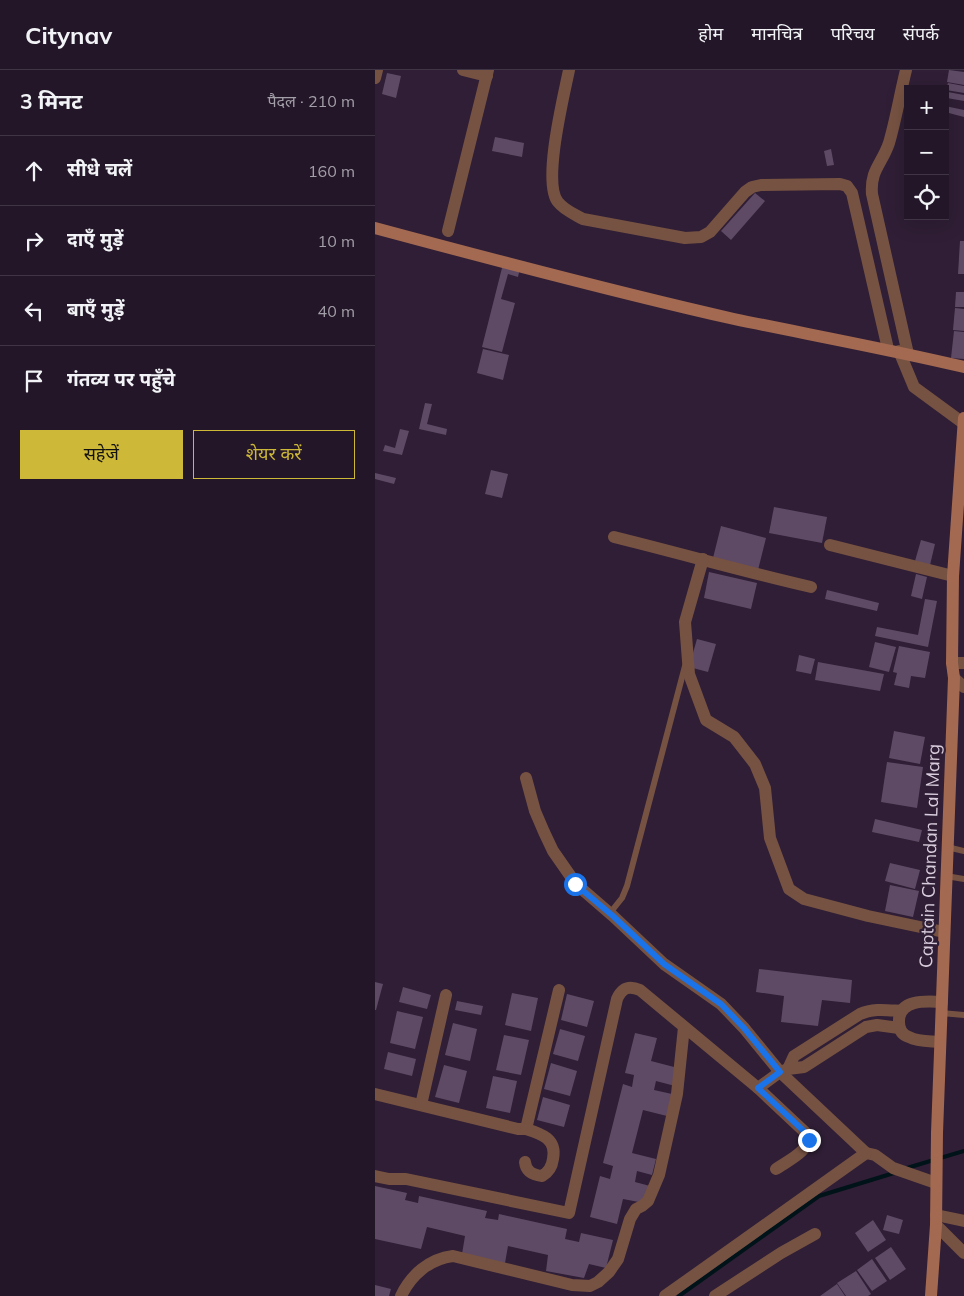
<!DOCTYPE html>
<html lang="hi">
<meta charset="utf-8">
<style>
body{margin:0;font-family:Mulish,"Noto Sans Devanagari",sans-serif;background:#2f2334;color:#f1f3f6}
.controls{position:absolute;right:15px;top:15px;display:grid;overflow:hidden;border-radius:0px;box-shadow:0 5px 20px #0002}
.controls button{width:45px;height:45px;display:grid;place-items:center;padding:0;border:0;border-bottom:1px solid #403545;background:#231628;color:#f1f3f6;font:25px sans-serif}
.stop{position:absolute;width:15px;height:15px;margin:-11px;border:4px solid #1a73e8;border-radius:50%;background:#fff}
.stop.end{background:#1a73e8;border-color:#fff;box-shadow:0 1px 5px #0008}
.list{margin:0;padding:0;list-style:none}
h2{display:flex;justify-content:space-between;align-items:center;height:65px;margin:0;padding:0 20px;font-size:21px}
h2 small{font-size:16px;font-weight:400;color:#a39fa8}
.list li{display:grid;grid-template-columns:32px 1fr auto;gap:15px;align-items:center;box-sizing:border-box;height:70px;padding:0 20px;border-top:1px solid #403545}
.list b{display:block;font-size:19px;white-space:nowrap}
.list em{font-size:16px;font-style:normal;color:#a39fa8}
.actions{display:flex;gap:10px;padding:15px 20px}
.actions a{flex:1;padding:11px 0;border:1px solid #ceb837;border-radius:0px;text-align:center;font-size:18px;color:#ceb837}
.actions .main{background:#ceb837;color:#111}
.icon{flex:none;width:28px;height:28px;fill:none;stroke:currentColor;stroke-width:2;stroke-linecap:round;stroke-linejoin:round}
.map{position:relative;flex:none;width:589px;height:1226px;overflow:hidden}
header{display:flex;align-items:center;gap:30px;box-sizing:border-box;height:70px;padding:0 25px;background:#231628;border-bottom:1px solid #403545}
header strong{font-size:24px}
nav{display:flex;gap:28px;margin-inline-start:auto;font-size:18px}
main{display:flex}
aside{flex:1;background:#231628}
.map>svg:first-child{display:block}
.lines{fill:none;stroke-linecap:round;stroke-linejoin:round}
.stream{stroke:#001319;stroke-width:4}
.building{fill:#5e4a65}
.lane{stroke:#765242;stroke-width:6}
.street{stroke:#765242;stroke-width:12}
.secondary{stroke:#a36951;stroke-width:12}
.route{stroke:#1a73e8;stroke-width:6}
.labels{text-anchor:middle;stroke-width:4.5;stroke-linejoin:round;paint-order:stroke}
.street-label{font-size:18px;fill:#d9cddd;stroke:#2f1e35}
</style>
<header>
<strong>Citynav</strong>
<nav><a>होम</a><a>मानचित्र</a><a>परिचय</a><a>संपर्क</a></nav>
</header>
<main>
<aside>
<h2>3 मिनट<small>पैदल · 210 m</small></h2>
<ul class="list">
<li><svg class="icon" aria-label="ahead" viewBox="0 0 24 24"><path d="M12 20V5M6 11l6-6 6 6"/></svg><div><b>सीधे चलें</b></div><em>160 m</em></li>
<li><svg class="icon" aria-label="right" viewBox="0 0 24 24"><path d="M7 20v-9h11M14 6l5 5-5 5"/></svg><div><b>दाएँ मुड़ें</b></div><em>10 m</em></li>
<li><svg class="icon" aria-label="left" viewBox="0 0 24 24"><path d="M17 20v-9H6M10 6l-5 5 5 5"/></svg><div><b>बाएँ मुड़ें</b></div><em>40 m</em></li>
<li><svg class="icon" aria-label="arrive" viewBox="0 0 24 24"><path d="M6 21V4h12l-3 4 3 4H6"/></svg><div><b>गंतव्य पर पहुँचे</b></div></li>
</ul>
<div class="actions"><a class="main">सहेजें</a><a>शेयर करें</a></div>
</aside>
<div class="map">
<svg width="589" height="1226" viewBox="0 0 589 1226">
<rect width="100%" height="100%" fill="#2f1e35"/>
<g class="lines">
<!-- stream -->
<g class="stream">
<path d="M532 1098 589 1081"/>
<path d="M304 1226 444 1126 519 1103"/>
</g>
</g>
<!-- building -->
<g class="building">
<path d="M574 0 589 2V15L572 12Z"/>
<path d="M12 3 26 6 21 28 7 24Z"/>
<path d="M573 13 589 16V23L571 20Z"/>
<path d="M573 22 589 25V31L572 28Z"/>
<path d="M570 36 589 40V47L570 42Z"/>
<path d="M120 67 149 73 147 87 117 81Z"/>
<path d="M456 79 459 95 452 96 449 81Z"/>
<path d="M380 123 390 131 356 170 346 161Z"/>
<path d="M585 171H589V204H583Z"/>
<path d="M128 194 145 198 143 207 133 204 126 229 140 233 127 282 107 277Z"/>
<path d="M581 222H589V237H580Z"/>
<path d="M580 238 589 239V261L578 260Z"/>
<path d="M579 261 589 262V289L576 288Z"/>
<path d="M108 279 134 285 128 310 102 303Z"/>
<path d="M50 333 57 334 52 354 72 359 71 365 44 359Z"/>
<path d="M25 359 34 361 27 385 8 381 10 375 20 378Z"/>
<path d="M116 400 133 404 127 428 110 424Z"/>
<path d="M0 403 21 408 19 414 0 409Z"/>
<path d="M399 437 452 447 447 473 394 463Z"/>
<path d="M346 456 391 468 383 500 338 488Z"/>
<path d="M546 470 560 474 555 495 540 491Z"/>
<path d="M334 502 382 513 376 539 329 528Z"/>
<path d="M541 504 552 507 547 529 536 526Z"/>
<path d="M452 520 504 533 502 541 450 529Z"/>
<path d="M550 529 562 531 553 577 500 566 502 557 543 565Z"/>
<path d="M322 569 341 574 333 602 314 597Z"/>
<path d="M500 572 521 577 514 602 494 597Z"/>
<path d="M524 576 555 582 550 608 536 606 534 618 519 615 522 603 518 602Z"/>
<path d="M424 585 440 589 436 604 421 601Z"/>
<path d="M443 592 509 604 505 621 440 610Z"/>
<path d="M519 661 550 667 545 694 514 688Z"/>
<path d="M512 692 548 697 542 738 506 732Z"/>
<path d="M500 749 547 760 544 772 497 762Z"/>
<path d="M515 793 545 800 540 819 510 811Z"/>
<path d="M515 815 544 821 538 847 510 841Z"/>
<path d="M384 899 477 910 475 933 447 930 443 956 406 952 409 926 381 922Z"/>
<path d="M0 912 8 914 1 940H0Z"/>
<path d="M28 917 56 925 52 939 24 932Z"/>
<path d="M137 923 163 928 156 961 130 955Z"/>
<path d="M192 924 219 931 212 957 186 950Z"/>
<path d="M82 931 108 936 106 945 80 940Z"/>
<path d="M22 941 48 947 40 979 15 973Z"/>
<path d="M78 953 102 959 95 991 70 985Z"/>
<path d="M185 959 210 966 203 991 178 984Z"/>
<path d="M260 963 282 968 276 991 303 998 300 1016 281 1011 279 1020 297 1024 292 1046 268 1040 257 1083 281 1089 277 1105 262 1101 260 1112 275 1116 269 1133 248 1129 242 1154 215 1147 225 1106 235 1109 238 1096 228 1093 248 1014 257 1017 259 1005 250 1003Z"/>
<path d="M129 965 154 970 146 1005 121 1000Z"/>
<path d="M13 982 41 989 37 1006 9 999Z"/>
<path d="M176 993 202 1001 195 1026 169 1019Z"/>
<path d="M69 995 92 1001 84 1033 60 1027Z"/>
<path d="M118 1006 142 1011 135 1043 111 1038Z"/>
<path d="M168 1027 195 1035 189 1057 162 1050Z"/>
<path d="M0 1116 32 1123 30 1130 43 1133 44 1126 112 1141 110 1148 123 1150 124 1144 192 1159 190 1169 204 1172 206 1163 238 1170 231 1198 214 1194 209 1208 171 1201 173 1185 133 1176 130 1193 87 1184 90 1166 52 1157 46 1179 0 1169Z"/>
<path d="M512 1145 528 1150 524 1164 508 1160Z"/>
<path d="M498 1150 511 1170 493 1182 480 1163Z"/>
<path d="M516 1177 531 1199 515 1210 500 1188Z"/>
<path d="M497 1189 512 1211 497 1221 482 1200Z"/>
<path d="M481 1201 496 1224 493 1226H471L462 1213Z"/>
<path d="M462 1214 470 1226H445Z"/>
<path d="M0 1215 16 1219 14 1226H0Z"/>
</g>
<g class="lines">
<!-- lane -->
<g class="lane">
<path d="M572 777 589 781"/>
<path d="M571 806 589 809"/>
<path d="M235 843 247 828 252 816 310 596"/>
<path d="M566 943 589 945"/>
</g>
<!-- street -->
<g class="street">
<path d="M88 0 112 6"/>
<path d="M194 0C189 25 167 113 183 132 189 140 199 144 208 149L310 168 326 167 335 162 370 122 377 117 386 115 465 114 472 116 477 123 513 279"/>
<path d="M531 0C525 24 521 49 514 73 507 94 495 100 497 124L533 284"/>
<path d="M0 8 2 0"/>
<path d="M73 161 113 0"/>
<path d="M524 281 539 317 588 353"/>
<path d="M239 467C304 483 370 502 436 517"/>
<path d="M455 475 578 506"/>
<path d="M328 489 310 552 314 604 331 650 359 667 380 694 390 718 395 768 414 819 429 829 493 846 569 862"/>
<path d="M577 593H589"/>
<path d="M579 608 589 617"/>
<path d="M151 708 160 741 169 762 178 781 201 814 238 846 289 894 346 934 369 958 405 1002 491 1083 500 1085 518 1098 561 1113"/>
<path d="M565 972C555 971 543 972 534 967 527 965 524 960 524 952 523 929 551 931 567 932"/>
<path d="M413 999 419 986 485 944C498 938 511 940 526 941"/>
<path d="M383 1018 432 1064C438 1080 412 1091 401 1099"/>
<path d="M0 1024 143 1059H151L184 920"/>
<path d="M46 1035 71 925"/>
<path d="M150 1092C151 1102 158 1105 167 1106 174 1102 177 1097 178 1089 182 1069 167 1064 151 1059"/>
<path d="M0 1106 14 1109H31L194 1143 242 929C247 918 253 915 265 920L383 1018 405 1002 413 999 429 997 491 957 502 955 524 958"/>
<path d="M561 1145 589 1151"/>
<path d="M561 1155 589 1183"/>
<path d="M26 1226C36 1205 54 1189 78 1186L197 1215 215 1216 223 1212 234 1202 243 1189 255 1149 261 1139 267 1136 273 1131 284 1105 302 1024 309 957"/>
<path d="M290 1226 491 1083"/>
<path d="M340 1226 406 1183 440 1164"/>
</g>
<!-- secondary -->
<g class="secondary">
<path d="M0 158C119 190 239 222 359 249 436 265 513 279 589 297"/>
<path d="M556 1226 561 1155 562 1063 579 608 577 593 578 506 589 348"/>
</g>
</g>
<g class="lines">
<!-- route -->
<path class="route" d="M200 814 238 846 289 894 346 934 369 958 405 1002 383 1018 432 1064 434 1070"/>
</g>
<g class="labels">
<!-- street labels -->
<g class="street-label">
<text transform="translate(555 786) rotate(-88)" y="6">Captain Chandan Lal Marg</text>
</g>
</g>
</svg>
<div class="controls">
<button>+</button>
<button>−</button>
<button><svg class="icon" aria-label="locate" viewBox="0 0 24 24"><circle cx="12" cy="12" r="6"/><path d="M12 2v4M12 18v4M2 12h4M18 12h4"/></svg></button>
</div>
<div class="stop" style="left:200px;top:814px"></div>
<div class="stop end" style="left:434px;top:1070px"></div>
</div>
</main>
